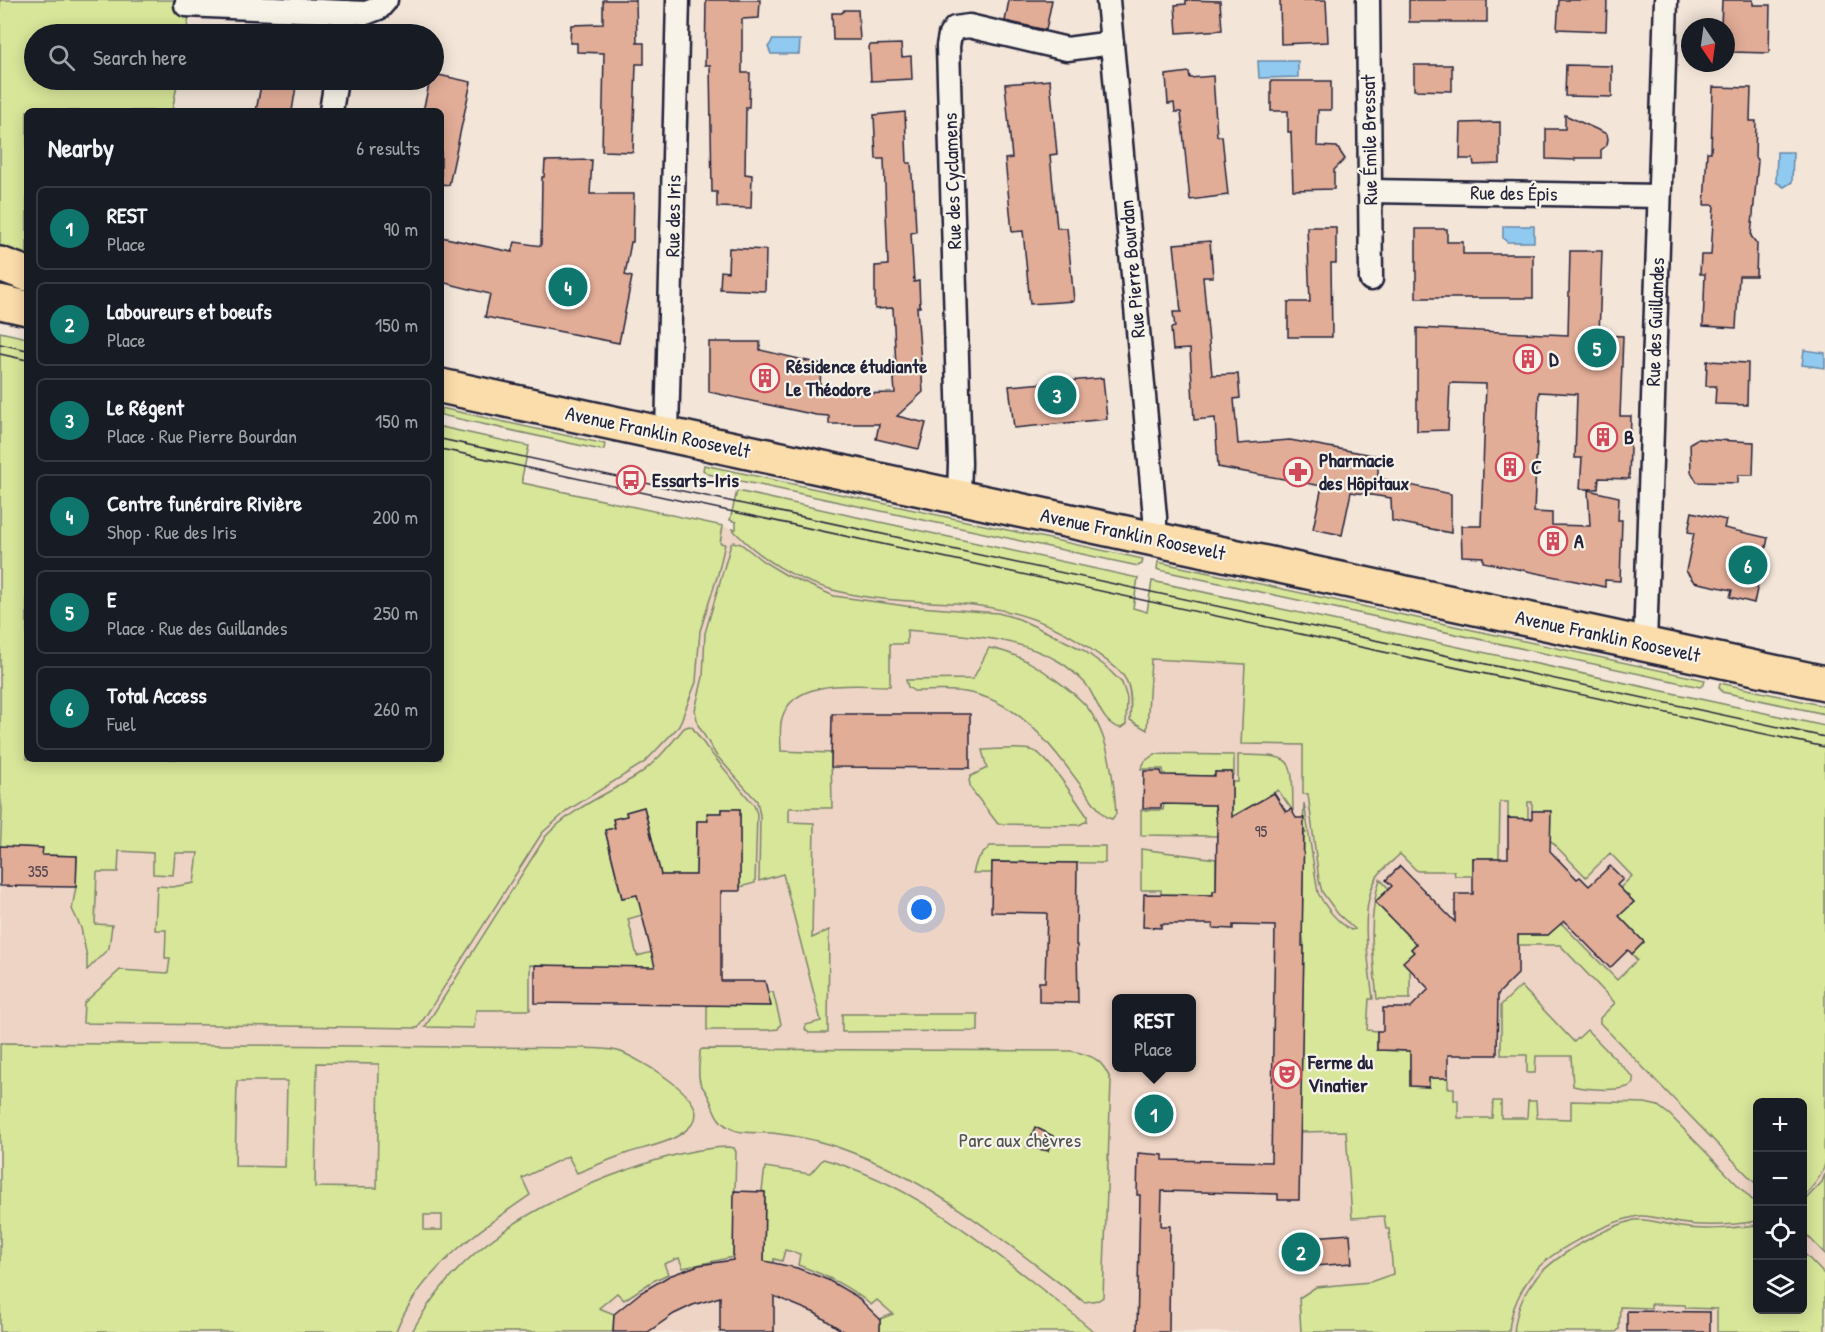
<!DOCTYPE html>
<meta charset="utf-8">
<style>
body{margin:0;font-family:"Patrick Hand",sans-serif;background:#242831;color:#f1f3f6}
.controls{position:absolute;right:18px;bottom:18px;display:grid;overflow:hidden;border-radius:9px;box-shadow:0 3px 15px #0003}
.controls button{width:54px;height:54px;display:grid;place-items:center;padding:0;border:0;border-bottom:2px solid #363941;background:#171b24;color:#f1f3f6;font:30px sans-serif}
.compass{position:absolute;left:1681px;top:18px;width:54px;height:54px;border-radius:50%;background:#171b24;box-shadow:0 3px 15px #0003;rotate:167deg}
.you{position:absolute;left:922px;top:910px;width:21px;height:21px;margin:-15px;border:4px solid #fff;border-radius:50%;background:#1a73e8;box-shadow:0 0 0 9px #1a73e833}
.badge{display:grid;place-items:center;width:39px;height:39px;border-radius:50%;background:#0f766e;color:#fff;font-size:20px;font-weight:700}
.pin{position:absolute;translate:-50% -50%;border:3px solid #fff;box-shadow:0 2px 6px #0006}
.popup{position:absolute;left:1112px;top:994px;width:84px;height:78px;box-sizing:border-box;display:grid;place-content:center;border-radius:9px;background:#171b24;filter:drop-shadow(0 2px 4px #0005);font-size:20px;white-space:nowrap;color:#9ea1a6}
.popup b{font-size:22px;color:#f1f3f6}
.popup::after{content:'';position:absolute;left:50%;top:100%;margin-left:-12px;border:12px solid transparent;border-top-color:#171b24}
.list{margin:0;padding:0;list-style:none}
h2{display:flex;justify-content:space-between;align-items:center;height:78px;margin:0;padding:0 24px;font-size:26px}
h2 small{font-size:20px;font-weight:400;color:#9ea1a6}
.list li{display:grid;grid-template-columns:39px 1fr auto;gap:18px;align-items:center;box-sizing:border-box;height:84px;margin:0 12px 12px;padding:0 12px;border:2px solid #363941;border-radius:9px}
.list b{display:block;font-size:22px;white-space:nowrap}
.list p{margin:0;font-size:20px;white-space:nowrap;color:#9ea1a6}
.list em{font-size:20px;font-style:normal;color:#9ea1a6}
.icon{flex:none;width:33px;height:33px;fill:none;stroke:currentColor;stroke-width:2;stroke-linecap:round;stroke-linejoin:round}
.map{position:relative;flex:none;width:1825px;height:1332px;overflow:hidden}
.search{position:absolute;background:#171b24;box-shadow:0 3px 15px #0003;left:24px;top:24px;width:420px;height:66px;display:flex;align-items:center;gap:15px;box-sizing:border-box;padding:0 21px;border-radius:33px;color:#9ea1a6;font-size:22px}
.panel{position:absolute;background:#171b24;box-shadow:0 3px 15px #0003;left:24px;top:108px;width:420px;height:654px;border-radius:9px}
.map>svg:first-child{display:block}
.built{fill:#eed4c4;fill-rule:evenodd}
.green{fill:#d7e699;stroke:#7c846a;stroke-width:1.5;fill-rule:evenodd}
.water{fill:#91caf0;stroke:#6587a8;stroke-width:1.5}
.building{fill:#e2ad97;stroke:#22223b;stroke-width:1.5}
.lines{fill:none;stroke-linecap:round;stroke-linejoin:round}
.street-casing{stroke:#22223b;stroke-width:27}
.primary-casing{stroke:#22223b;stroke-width:38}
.street{stroke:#f7f3e8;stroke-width:22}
.primary{stroke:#fbddab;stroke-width:33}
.tram{stroke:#22223b;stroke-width:1.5}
.labels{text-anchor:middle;stroke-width:4.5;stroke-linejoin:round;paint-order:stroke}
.number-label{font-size:16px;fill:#524552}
.street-label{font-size:20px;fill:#22223b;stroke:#f7f3e8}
.poi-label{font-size:20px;font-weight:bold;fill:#22223b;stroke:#f7f3e8;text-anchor:start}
.park-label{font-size:20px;fill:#4f5352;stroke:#f7f3e8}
</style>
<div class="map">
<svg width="1825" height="1332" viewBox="0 0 1825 1332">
<rect width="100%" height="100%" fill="#f3e5d8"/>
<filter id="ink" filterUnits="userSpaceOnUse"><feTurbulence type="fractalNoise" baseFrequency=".0167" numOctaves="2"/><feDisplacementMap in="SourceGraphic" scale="12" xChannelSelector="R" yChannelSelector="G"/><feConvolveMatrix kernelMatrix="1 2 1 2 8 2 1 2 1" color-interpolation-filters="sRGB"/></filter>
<g filter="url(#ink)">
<!-- built -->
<path class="built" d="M0 365 27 759H441L522 478 523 483 763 535 1133 609 1825 758V1332H0ZM1116 998H1192V1068H1116ZM1758 1102H1802V1310H1758Z"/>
<!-- green -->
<g class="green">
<path d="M0 0H192L186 34H34V80H178L172 111H27V255L0 247Z"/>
<path d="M0 332 27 338V759H441V427L529 446 522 477 523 483 723 526 720 543 725 544 718 574 700 631 696 682 679 726 645 762 568 810 542 833 418 1028 83 1023 84 1003 120 970 168 973 170 958H165L166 930H155L157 886 172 887 194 883 198 853H175L173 875 153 874V853L119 851 118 872H97L95 924 112 925 109 948 87 970V957L81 928 72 909 76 887 77 856 42 855V848L12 847 0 853 2 810 0 792Z"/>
<path d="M441 408 605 444 604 449 601 450 441 415Z"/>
<path d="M704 465 1143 559 1142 564 1138 566 708 474 703 470Z"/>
<path d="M737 491 1138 578 1133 608 1147 612 1152 581 1825 726V1138C1823 1146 1825 1154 1825 1163 1823 1175 1811 1189 1803 1197L1802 1102H1758L1757 1185 1600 1023V1018L1615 1003 1560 945H1518V935H1548L1561 923 1617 980 1637 960 1632 954 1644 942 1619 916 1634 902 1620 888 1632 876 1610 853 1586 877 1550 840V811H1532V802H1528V819L1508 818V802H1500L1499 858H1473V876H1455L1454 871H1417L1400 854C1393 861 1382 869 1377 877 1358 909 1369 964 1373 999H1369L1367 1030 1377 1031V1050L1410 1051V1086L1428 1087 1429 1078H1448V1088H1454V1100H1458V1118H1492L1493 1101H1501V1118H1527L1528 1101H1536L1537 1118 1571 1119V1101L1645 1103 1658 1106 1670 1115 1757 1205V1221C1734 1225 1704 1227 1680 1223 1667 1222 1654 1215 1640 1216 1613 1219 1553 1250 1536 1270 1522 1286 1510 1310 1509 1332H1301L1299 1298 1316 1287 1370 1282 1393 1274 1389 1229H1386L1384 1216 1352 1218 1346 1131 1300 1132 1304 946 1302 930 1304 834 1306 833 1303 829 1304 803 1318 893C1326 908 1336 921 1351 930L1355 929 1338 914 1322 892 1319 880 1308 794H1303V745L1241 744 1245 664 1151 659 1147 730 1130 720C1133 676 1126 675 1092 650 1053 621 1004 607 955 603 915 601 872 601 833 590 796 580 761 559 735 532L733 529H736V522L730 520Z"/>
<path d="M733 542 741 544 764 562 786 575 834 596 906 606 998 613 1019 619 1051 634 1083 650 1105 666 1122 683 1127 698 1126 725 1121 728C1101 725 1097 697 1085 683 1078 676 1068 667 1060 662 1014 635 959 635 907 630V644H890V686C857 686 794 677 782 718 779 728 781 740 781 751L831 753 832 808H789V822L814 823 812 938 829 930 828 1033H809L805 1029 806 1025 821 1021 783 874 759 881 760 815 757 801 716 755 698 725 695 710 703 677 705 633 731 544Z"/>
<path d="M1158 562 1705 680 1704 684 1700 687 1159 570 1157 569Z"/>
<path d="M989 648C1013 652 1032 662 1052 677 1064 686 1077 695 1087 707 1109 735 1114 779 1116 814L1112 819 1106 817 1101 812C1064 766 1030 702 965 692 949 689 931 691 914 691L908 687 906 680 973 679Z"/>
<path d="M1720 683 1825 706V714L1722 692 1719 687Z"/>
<path d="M689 726 692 727 707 748 754 805 757 814 755 883 740 887V809H722V813H708V821H697L696 875H661L644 807 626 812 627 816 613 819 615 828 605 830 622 898 643 893 642 915 628 919 637 956 652 952 683 970 530 965V1010H476L474 1028 425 1027 546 836C571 809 603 796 635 777 654 765 669 746 684 728Z"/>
<path d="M982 750C996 750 1022 746 1034 751 1048 756 1077 802 1087 816V821L1079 825 998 824 971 789 969 780 971 776 987 768Z"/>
<path d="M1155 754 1234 755V775H1232V772H1215V776L1164 775 1163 769H1141L1145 761Z"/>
<path d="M1238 755C1296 756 1292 755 1293 811L1278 790 1228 821 1232 809V782H1238Z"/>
<path d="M1164 804 1215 805V809H1217V836L1141 835V810H1163Z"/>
<path d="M990 846H1105V863L992 862V873H973L977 860Z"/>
<path d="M1141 849 1216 859V891H1213V895L1161 894V890H1141Z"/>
<path d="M1380 879 1389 889 1375 902 1416 944 1411 949 1414 952 1404 962 1410 969V999H1377C1373 958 1367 919 1380 879Z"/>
<path d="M1521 986 1574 1042 1587 1030 1633 1077 1634 1083C1625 1093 1586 1089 1573 1086L1571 1056H1536L1535 1073H1527V1055H1501V1005Z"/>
<path d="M767 992H773L781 1024 778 1029 769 1030H707V1005L771 1006Z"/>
<path d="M842 1014H978V1031L842 1032Z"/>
<path d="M0 1043 584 1048C596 1049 610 1048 621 1052 638 1059 711 1098 693 1123 679 1142 649 1146 628 1153 611 1159 594 1166 577 1173L568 1156 522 1178 530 1195C479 1230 419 1271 396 1332H0ZM317 1063 379 1064 377 1188 315 1187ZM237 1081H287L285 1167 235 1166ZM424 1215H442V1230H424Z"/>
<path d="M702 1049 1071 1051C1093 1055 1103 1060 1111 1081L1103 1297 1099 1300 1084 1302C1012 1247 941 1187 856 1154 830 1143 801 1136 772 1133 758 1132 740 1135 728 1127 714 1119 714 1106 707 1094 705 1090 701 1086 700 1082 697 1073 700 1060 700 1051Z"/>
<path d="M729 1147 734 1148 736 1152 733 1257 683 1268 679 1258 664 1264 668 1274 653 1281 624 1300 617 1293 599 1308 614 1314 613 1332H412C456 1248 540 1201 627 1170 660 1158 694 1148 729 1147Z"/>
<path d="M823 1159C902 1180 971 1233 1034 1283 1054 1299 1075 1315 1094 1332H880V1319L893 1314 877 1300 871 1305C849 1286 825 1275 798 1265L800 1254 785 1250 782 1261 774 1259 773 1263 764 1261 765 1192 762 1191 765 1167 810 1174Z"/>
<path d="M1825 1174V1254L1803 1231 1802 1203 1822 1182Z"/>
<path d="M1634 1220C1651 1218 1665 1225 1681 1227 1706 1231 1733 1228 1757 1225L1758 1310H1802L1803 1252 1825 1275V1332H1717V1309L1686 1308 1685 1305 1651 1304V1308L1620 1307 1619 1329 1616 1332H1514C1519 1287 1542 1267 1578 1245 1597 1234 1613 1226 1634 1220Z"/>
</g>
<!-- water -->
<g class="water">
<path d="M772 40H800L799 54H771L768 47 771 43Z"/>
<path d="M1258 61H1298V77L1259 78Z"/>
<path d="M1777 152H1793L1792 182 1784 187 1776 182Z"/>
<path d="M1503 226H1534V242H1507L1503 238Z"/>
<path d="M1804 350 1825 353V368L1802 365Z"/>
</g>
<!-- building -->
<g class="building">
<path d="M603 0H636L637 43H644V64H636L633 152 602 151 604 53 577 52V43H570L571 25 603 24Z"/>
<path d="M706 0H760L759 18 742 19V73H750L749 107H746L745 174 752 175 751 208 717 207V192H712L710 65H705Z"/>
<path d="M1009 0H1052L1046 30 1005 21Z"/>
<path d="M1186 0 1220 1 1222 30 1177 33 1175 5 1186 4Z"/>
<path d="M1280 0H1326L1328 42 1281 44Z"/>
<rect x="1409" y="0" width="78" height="22"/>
<path d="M1559 0H1607L1606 31 1557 29Z"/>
<path d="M1722 0H1753V5H1770L1769 53 1731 52V36H1726V27H1721Z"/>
<path d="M844 10H858L860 40H833L832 13H842Z"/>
<path d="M901 44 902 57 911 56 912 79 871 81 869 45Z"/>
<path d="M1414 65H1452V91L1414 90Z"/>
<path d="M1566 65 1612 66V97L1565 96Z"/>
<path d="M1189 72 1190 78 1213 76 1217 136H1222L1228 195 1190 200 1181 112H1175L1174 103 1168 104 1166 75Z"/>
<path d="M434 74 471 82 449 185 441 184V111H423L430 80H434Z"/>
<path d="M262 80H297L292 111H256Z"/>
<path d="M1050 80 1057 154 1050 155 1057 228H1067L1074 301 1030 304 1023 231 1012 232 1005 159 1012 158 1005 84Z"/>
<path d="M1271 81H1331V110H1318L1317 146 1337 147 1345 159 1334 170V189L1293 190 1291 132H1288V111H1271Z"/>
<path d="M1713 87 1751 88 1750 121H1756L1755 157 1758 161 1751 236 1757 244 1756 276H1739L1736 328 1703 326 1705 274H1700L1701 255H1711L1714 205H1704L1707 152H1711Z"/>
<path d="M905 112 907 163H911L913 189H914L916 232 911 233 914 282 919 281 920 307H917L923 392 897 416 926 423 919 449 876 439 879 424H829V416L816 415 709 392V342H760V350L821 364 820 388 843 387V394L895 393 893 367H896L893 308 875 309V266L888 265 884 159H876L874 115Z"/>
<path d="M1565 115 1607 134 1608 139 1607 145 1601 150V158H1575V160L1546 159V129H1565Z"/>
<path d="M1500 122V164L1474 165 1473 159H1460L1461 123Z"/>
<path d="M592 160 590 194H634L633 242H631L625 275 632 277 619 343 485 317 490 294 441 282V237L512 252 515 242 541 246 542 177H544L545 161Z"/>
<path d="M1307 227H1336V263H1331L1332 337H1288V302H1310Z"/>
<path d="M1416 229H1447V242H1463V254H1533V298H1416Z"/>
<path d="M1210 241 1213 277H1203L1212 375 1238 374 1240 398 1234 399 1238 444 1290 440 1378 456V478L1451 494V533L1392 521 1391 498 1351 492 1342 535 1313 529 1322 486 1218 467 1215 418 1194 420 1190 349 1173 350 1171 328 1175 327 1173 312H1181L1174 244Z"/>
<path d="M729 248 766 250 765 291 720 289 721 271 728 272Z"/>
<path d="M1570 251H1602L1599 335 1623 336 1620 416H1631L1629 479 1599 478 1598 489H1580L1582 458H1575L1577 394 1539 392 1534 512 1552 513V525L1590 526 1588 490 1619 497 1618 520H1622L1620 581 1605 580V587L1483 562V557L1462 556 1461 526H1481L1486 384 1450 383 1448 430 1417 431V328L1568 335Z"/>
<path d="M1707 361 1748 363 1747 405 1715 404 1716 386H1706Z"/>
<path d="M1103 378 1107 419 1014 428 1009 386Z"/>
<path d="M1697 439 1754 442 1753 475H1738V483L1697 482 1691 472 1690 443Z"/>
<path d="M1692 512 1726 520 1724 528 1768 538 1754 603 1730 597 1732 590 1694 582 1686 571 1694 533 1688 532Z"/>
<path d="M832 714H970V768L831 767Z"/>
<path d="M1144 771H1161L1162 775 1215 776V772H1232V817L1274 793 1286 812 1291 809 1296 818H1304L1302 946H1304L1299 1200H1278V1194L1162 1191 1161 1226H1170L1169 1332H1137L1140 1195H1137L1138 1153 1163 1155V1160L1271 1162 1275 926 1233 925V929L1213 928V924H1161V928L1143 927 1144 894 1213 895V891H1216L1217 828 1215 805 1161 804V808H1143Z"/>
<path d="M644 807 661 875H696L697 821H708L707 813H722V809H740V891H721V981H765L771 1006 535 1003V965L655 967 637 895 622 898 605 830 615 828 613 819 627 816 626 812Z"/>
<path d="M1532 811H1551L1550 851 1577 879 1580 877 1589 886 1610 866 1623 879 1617 885 1634 902 1619 916 1644 942 1632 954 1628 950 1610 968 1564 921 1548 935H1518V974L1498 994 1497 1055H1448V1078H1429V1087L1410 1086V1051L1377 1050V1031H1383V1008H1410L1429 989 1403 962 1414 952 1411 949 1416 944 1375 902 1392 886 1386 880 1400 866 1455 922V894H1473V858H1508V818L1532 819Z"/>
<path d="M0 846 43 848 42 855 77 856 76 887 0 886Z"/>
<path d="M992 862 1077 863 1076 945H1077L1078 1003 1039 1002V982H1045L1047 913 991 912Z"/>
<path d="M1035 1127 1053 1136 1048 1151 1027 1147Z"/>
<path d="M734 1191 765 1192 764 1261 797 1268 828 1280 856 1296 880 1319V1332H844L815 1313 774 1296V1332H720V1297L693 1305 674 1314 648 1332H613L614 1314 640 1293 669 1276 699 1265 733 1260Z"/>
<path d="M1350 1234 1352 1263 1302 1267 1300 1238Z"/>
<path d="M1627 1311 1710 1312V1332H1627Z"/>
</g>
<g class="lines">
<!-- street casing -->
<g class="street-casing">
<g id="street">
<path d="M1108 0 1155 517V539"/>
<path d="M1368 0 1371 279"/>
<path d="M186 5 366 13 379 8 386 0"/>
<path d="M343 34 346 12"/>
<path d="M331 111 336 80"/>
<path d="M1369 191 1659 196"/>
<path d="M667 433 678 0"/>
<path d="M959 497 960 463 948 46 950 35 955 28 969 26 1067 49 1112 43"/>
<path d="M1645 644 1666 0"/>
</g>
</g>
<!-- primary casing -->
<g class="primary-casing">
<g id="primary">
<path d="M0 264 27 274"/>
<path d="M0 302 27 308"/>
<path d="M441 386 1825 683"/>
</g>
</g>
<!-- street -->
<use href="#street" class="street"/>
<!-- primary -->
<use href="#primary" class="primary"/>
<!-- tram -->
<g class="tram">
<path d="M0 344 27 350"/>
<path d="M0 354 27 360"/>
<path d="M441 439 1825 737"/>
<path d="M441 449 1825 747"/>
</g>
</g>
</g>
<!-- icons -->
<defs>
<g id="building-ring" transform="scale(1.5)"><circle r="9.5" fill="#f7f3e8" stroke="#d1495b" stroke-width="1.5"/><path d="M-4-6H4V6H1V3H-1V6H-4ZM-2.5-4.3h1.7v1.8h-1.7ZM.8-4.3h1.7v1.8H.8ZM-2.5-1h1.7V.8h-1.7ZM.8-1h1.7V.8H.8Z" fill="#d1495b"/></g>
<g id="pharmacy-ring" transform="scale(1.5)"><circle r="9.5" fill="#f7f3e8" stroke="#d1495b" stroke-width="1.5"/><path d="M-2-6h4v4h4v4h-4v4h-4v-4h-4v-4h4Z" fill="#d1495b"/></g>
<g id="bus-ring" transform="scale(1.5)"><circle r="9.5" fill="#f7f3e8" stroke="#d1495b" stroke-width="1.5"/><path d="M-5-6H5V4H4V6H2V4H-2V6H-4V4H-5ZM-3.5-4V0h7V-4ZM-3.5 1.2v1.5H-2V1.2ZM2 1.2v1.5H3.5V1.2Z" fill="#d1495b"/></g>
<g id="theatre-ring" transform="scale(1.5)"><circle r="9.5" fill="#f7f3e8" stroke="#d1495b" stroke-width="1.5"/><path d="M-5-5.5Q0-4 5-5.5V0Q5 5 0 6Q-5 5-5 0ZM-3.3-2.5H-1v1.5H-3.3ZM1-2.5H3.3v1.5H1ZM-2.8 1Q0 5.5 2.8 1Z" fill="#d1495b"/></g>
</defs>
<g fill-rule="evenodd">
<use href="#building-ring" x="1528" y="359"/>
<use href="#building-ring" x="765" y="378"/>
<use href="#building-ring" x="1603" y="437"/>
<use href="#building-ring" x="1510" y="467"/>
<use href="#pharmacy-ring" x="1298" y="472"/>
<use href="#bus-ring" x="631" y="480"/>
<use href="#building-ring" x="1553" y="541"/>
<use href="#theatre-ring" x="1287" y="1074"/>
</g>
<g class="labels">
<!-- number labels -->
<g class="number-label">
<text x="1261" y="837">95</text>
<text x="38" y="877">355</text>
</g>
<!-- street labels -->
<g class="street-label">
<text transform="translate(1369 140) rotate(-91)" y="7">Rue Émile Bressat</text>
<text transform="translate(952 181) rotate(-92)" y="7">Rue des Cyclamens</text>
<text transform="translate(1514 193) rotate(1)" y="7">Rue des Épis</text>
<text transform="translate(673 216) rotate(-89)" y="7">Rue des Iris</text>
<text transform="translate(1132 269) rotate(-95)" y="7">Rue Pierre Bourdan</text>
<text transform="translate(1655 322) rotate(-88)" y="7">Rue des Guillandes</text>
<text transform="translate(658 432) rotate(12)" y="7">Avenue Franklin Roosevelt</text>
<text transform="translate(1133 534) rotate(12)" y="7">Avenue Franklin Roosevelt</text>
<text transform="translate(1608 636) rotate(12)" y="7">Avenue Franklin Roosevelt</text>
</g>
<!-- poi labels -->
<g class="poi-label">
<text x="1549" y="366">D</text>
<text x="786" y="373">Résidence étudiante<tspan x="786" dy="23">Le Théodore</tspan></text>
<text x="1624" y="444">B</text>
<text x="1319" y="467">Pharmacie<tspan x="1319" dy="23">des Hôpitaux</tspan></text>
<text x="1531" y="474">C</text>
<text x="652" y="487">Essarts-Iris</text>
<text x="1574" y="548">A</text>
<text x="1308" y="1069">Ferme du<tspan x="1308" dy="23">Vinatier</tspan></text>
</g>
<!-- park labels -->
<g class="park-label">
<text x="1020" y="1147">Parc aux chèvres</text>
</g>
</g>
</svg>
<div class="controls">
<button>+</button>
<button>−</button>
<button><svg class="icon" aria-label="locate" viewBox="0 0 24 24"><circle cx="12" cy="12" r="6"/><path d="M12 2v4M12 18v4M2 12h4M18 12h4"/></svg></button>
<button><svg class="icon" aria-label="layers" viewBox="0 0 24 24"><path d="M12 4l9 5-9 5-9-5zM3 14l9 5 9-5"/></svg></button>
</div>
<svg class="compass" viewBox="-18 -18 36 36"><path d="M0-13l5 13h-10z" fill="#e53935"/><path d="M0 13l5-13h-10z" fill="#9ea1a6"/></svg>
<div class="you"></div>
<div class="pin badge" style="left:1154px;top:1114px">1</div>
<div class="popup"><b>REST</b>Place</div>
<div class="pin badge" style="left:1301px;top:1252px">2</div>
<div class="pin badge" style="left:1057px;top:395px">3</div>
<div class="pin badge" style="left:568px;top:287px">4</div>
<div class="pin badge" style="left:1597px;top:348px">5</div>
<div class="pin badge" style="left:1748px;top:565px">6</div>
<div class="search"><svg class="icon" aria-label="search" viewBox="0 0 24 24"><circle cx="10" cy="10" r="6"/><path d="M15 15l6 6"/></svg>Search here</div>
<section class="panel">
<h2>Nearby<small>6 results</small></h2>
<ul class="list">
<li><span class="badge">1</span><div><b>REST</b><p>Place</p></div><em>90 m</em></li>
<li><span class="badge">2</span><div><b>Laboureurs et boeufs</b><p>Place</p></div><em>150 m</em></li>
<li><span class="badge">3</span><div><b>Le Régent</b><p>Place · Rue Pierre Bourdan</p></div><em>150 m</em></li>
<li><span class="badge">4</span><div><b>Centre funéraire Rivière</b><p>Shop · Rue des Iris</p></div><em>200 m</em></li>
<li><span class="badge">5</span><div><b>E</b><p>Place · Rue des Guillandes</p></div><em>250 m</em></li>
<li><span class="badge">6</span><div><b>Total Access</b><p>Fuel</p></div><em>260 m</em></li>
</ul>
</section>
</div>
